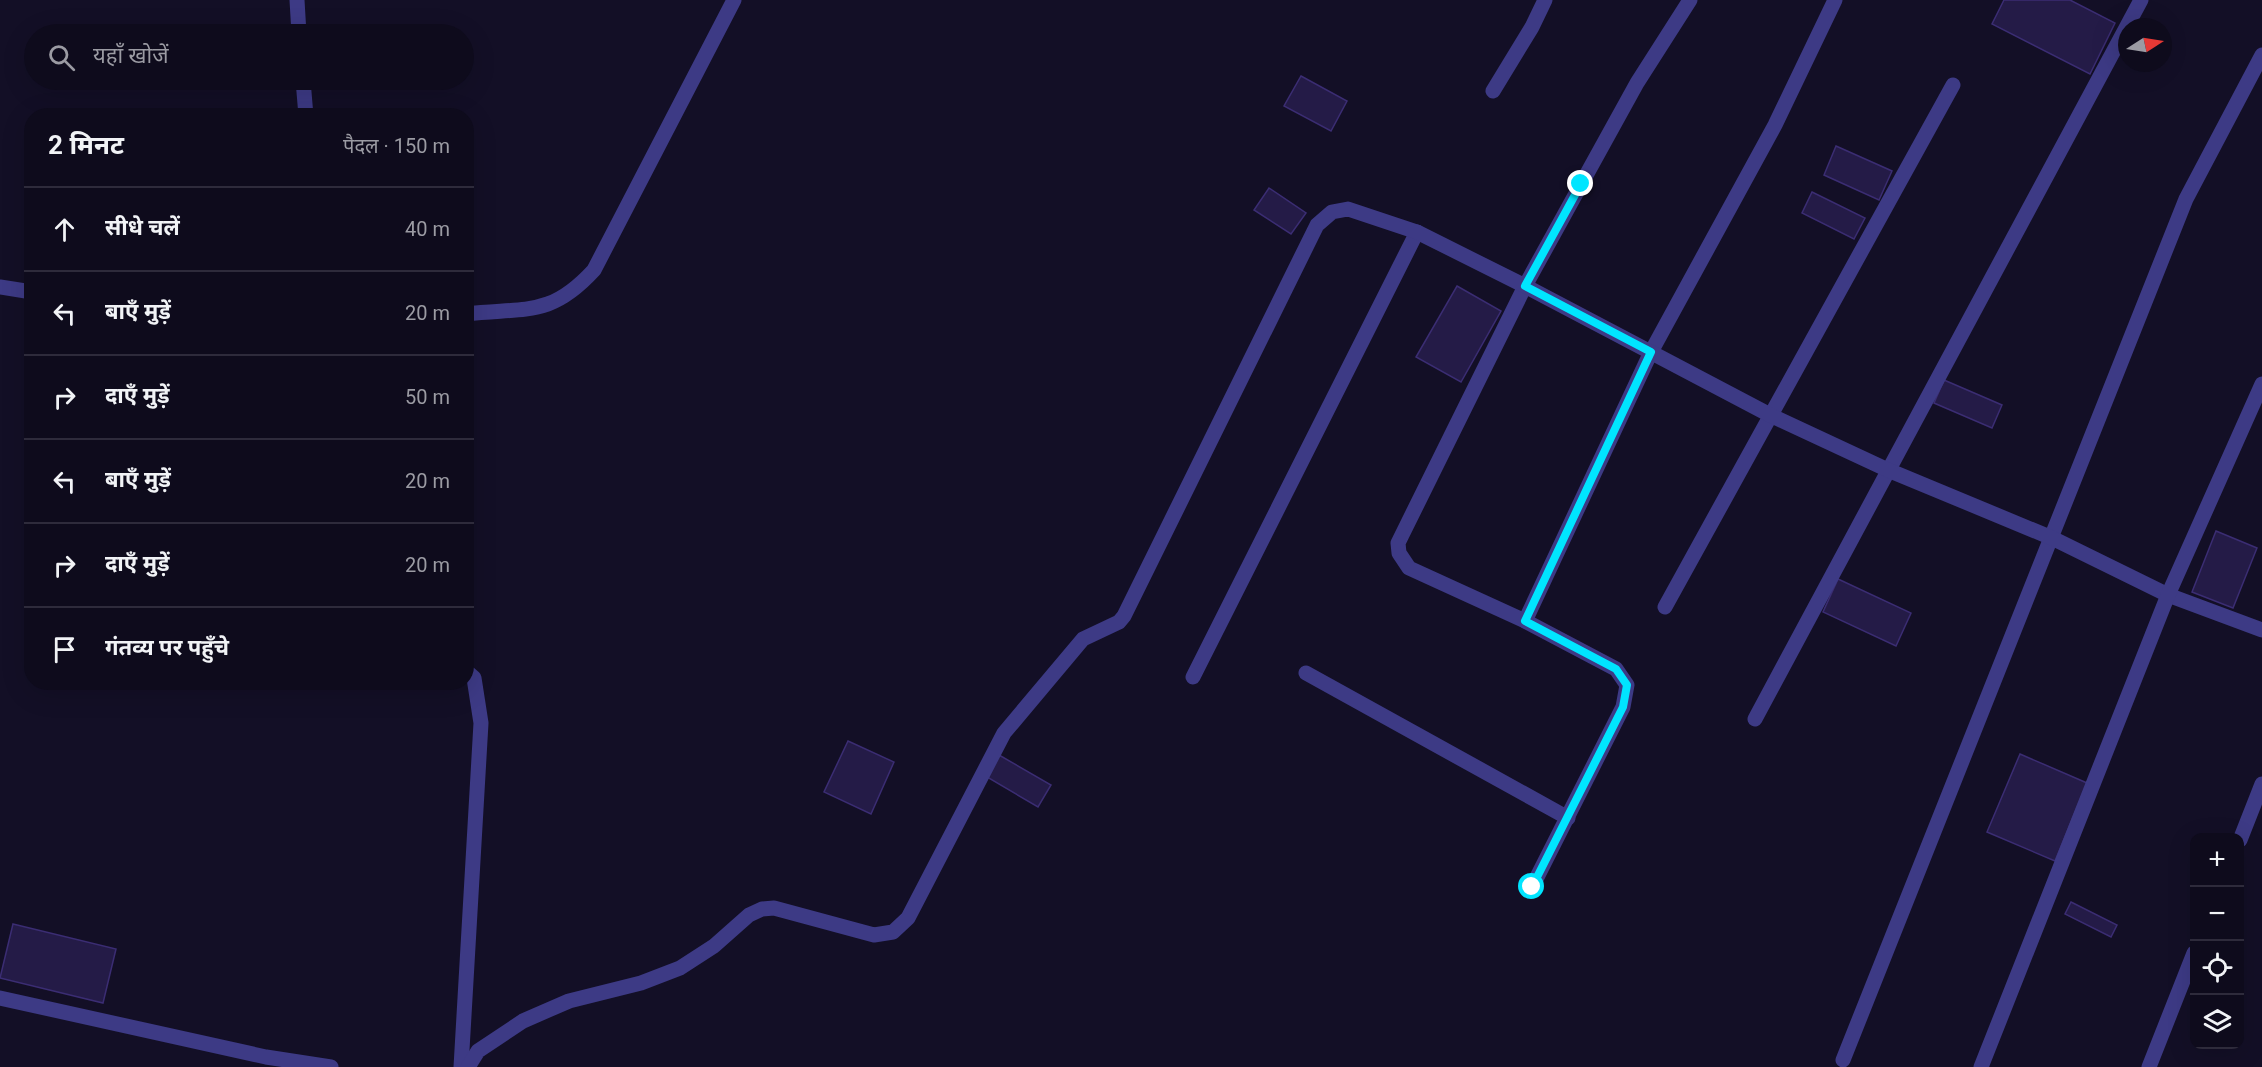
<!DOCTYPE html>
<html lang="hi">
<meta charset="utf-8">
<style>
body{margin:0;font-family:Roboto,"Noto Sans Devanagari",sans-serif;background:#1c1929;color:#f1f3f6}
.controls{position:absolute;right:18px;bottom:18px;display:grid;overflow:hidden;border-radius:12px;box-shadow:0 6px 24px #0002}
.controls button{width:54px;height:54px;display:grid;place-items:center;padding:0;border:0;border-bottom:2px solid #2e2b3b;background:#0e0b1c;color:#f1f3f6;font:30px sans-serif}
.compass{position:absolute;left:2118px;top:18px;width:54px;height:54px;border-radius:50%;background:#0e0b1c;box-shadow:0 6px 24px #0002;rotate:78deg}
.stop{position:absolute;width:18px;height:18px;margin:-14px;border:4px solid #00e5ff;border-radius:50%;background:#fff}
.stop.end{background:#00e5ff;border-color:#fff;box-shadow:0 2px 6px #0008}
.list{margin:0;padding:0;list-style:none}
h2{display:flex;justify-content:space-between;align-items:center;height:78px;margin:0;padding:0 24px;font-size:26px}
h2 small{font-size:20px;font-weight:400;color:#9b9ba3}
.list li{display:grid;grid-template-columns:39px 1fr auto;gap:18px;align-items:center;box-sizing:border-box;height:84px;padding:0 24px;border-top:2px solid #2e2b3b}
.list b{display:block;font-size:22px;white-space:nowrap}
.list em{font-size:20px;font-style:normal;color:#9b9ba3}
.icon{flex:none;width:33px;height:33px;fill:none;stroke:currentColor;stroke-width:2;stroke-linecap:round;stroke-linejoin:round}
.map{position:relative;flex:none;width:2262px;height:1067px;overflow:hidden}
.search{position:absolute;background:#0e0b1c;box-shadow:0 6px 24px #0002;left:24px;top:24px;width:450px;height:66px;display:flex;align-items:center;gap:15px;box-sizing:border-box;padding:0 21px;border-radius:33px;color:#9b9ba3;font-size:22px}
.panel{position:absolute;background:#0e0b1c;box-shadow:0 6px 24px #0002;left:24px;top:108px;width:450px;height:582px;border-radius:24px}
.map>svg:first-child{display:block}
.building{fill:#241b47;stroke:#3b2d73;stroke-width:1.5}
.lines{fill:none;stroke-linecap:round;stroke-linejoin:round}
.street{stroke:#3d3a85;stroke-width:15}
.route{stroke:#00e5ff;stroke-width:8}
</style>
<div class="map">
<svg width="2262" height="1067" viewBox="0 0 2262 1067">
<rect width="100%" height="100%" fill="#130f26"/>
<!-- building -->
<g class="building">
<path d="M2004 0H2070L2115 23 2090 74 1992 24Z"/>
<path d="M1301 76 1347 101 1331 131 1284 106Z"/>
<path d="M1836 146 1892 171 1879 200 1824 175Z"/>
<path d="M1269 188 1306 213 1291 234 1254 210Z"/>
<path d="M1812 192 1865 218 1854 239 1802 213Z"/>
<path d="M1457 286 1501 311 1461 382 1416 357Z"/>
<path d="M1944 380 2002 405 1992 428 1934 403Z"/>
<path d="M2216 531 2257 548 2233 608 2192 592Z"/>
<path d="M1838 579 1911 613 1896 646 1823 612Z"/>
<path d="M848 741 894 762 871 814 824 792Z"/>
<path d="M2020 754 2087 783 2055 861 1987 832Z"/>
<path d="M999 755 1051 785 1038 807 987 777Z"/>
<path d="M2071 902 2117 925 2111 937 2065 914Z"/>
<path d="M13 924 116 949 103 1003 0 978Z"/>
</g>
<g class="lines">
<!-- street -->
<g class="street">
<path d="M297 0 299 34"/>
<path d="M303 80 306 116"/>
<path d="M1493 91 1532 27 1545 0"/>
<path d="M0 287 32 292"/>
<path d="M466 314C526 307 550 318 594 270L734 0"/>
<path d="M1665 607 1953 85"/>
<path d="M1525 621 1651 352 1775 125 1835 0"/>
<path d="M1306 673 1568 818"/>
<path d="M1193 677 1417 232"/>
<path d="M1755 719 2141 0"/>
<path d="M2240 840 2262 784"/>
<path d="M1532 887 1623 707 1627 685 1616 669 1525 621 1409 568 1399 553 1398 543 1525 286 1637 83 1690 0"/>
<path d="M0 998 266 1057 331 1067"/>
<path d="M1843 1060 2186 199 2262 55"/>
<path d="M461 1067 481 723 474 678 466 671"/>
<path d="M468 1067 478 1051 523 1021 569 1001 641 983 680 968 714 946 749 915 762 909 774 908 874 935 893 932 908 918 1004 733 1083 639 1119 622 1124 616 1317 225 1332 212 1348 209 1417 232 1525 286 1770 415 1888 470 2052 538 2168 595 2262 630"/>
<path d="M1981 1067 2168 595 2262 384"/>
<path d="M2149 1067 2194 953"/>
</g>
</g>
<g class="lines">
<!-- route -->
<path class="route" d="M1532 887 1623 707 1627 685 1616 669 1525 621 1651 352 1525 286 1581 184"/>
</g>
</svg>
<div class="controls">
<button>+</button>
<button>−</button>
<button><svg class="icon" aria-label="locate" viewBox="0 0 24 24"><circle cx="12" cy="12" r="6"/><path d="M12 2v4M12 18v4M2 12h4M18 12h4"/></svg></button>
<button><svg class="icon" aria-label="layers" viewBox="0 0 24 24"><path d="M12 4l9 5-9 5-9-5zM3 14l9 5 9-5"/></svg></button>
</div>
<svg class="compass" viewBox="-18 -18 36 36"><path d="M0-13l5 13h-10z" fill="#e53935"/><path d="M0 13l5-13h-10z" fill="#9b9ba3"/></svg>
<div class="stop" style="left:1532px;top:887px"></div>
<div class="stop end" style="left:1581px;top:184px"></div>
<div class="search"><svg class="icon" aria-label="search" viewBox="0 0 24 24"><circle cx="10" cy="10" r="6"/><path d="M15 15l6 6"/></svg>यहाँ खोजें</div>
<section class="panel">
<h2>2 मिनट<small>पैदल · 150 m</small></h2>
<ul class="list">
<li><svg class="icon" aria-label="ahead" viewBox="0 0 24 24"><path d="M12 20V5M6 11l6-6 6 6"/></svg><div><b>सीधे चलें</b></div><em>40 m</em></li>
<li><svg class="icon" aria-label="left" viewBox="0 0 24 24"><path d="M17 20v-9H6M10 6l-5 5 5 5"/></svg><div><b>बाएँ मुड़ें</b></div><em>20 m</em></li>
<li><svg class="icon" aria-label="right" viewBox="0 0 24 24"><path d="M7 20v-9h11M14 6l5 5-5 5"/></svg><div><b>दाएँ मुड़ें</b></div><em>50 m</em></li>
<li><svg class="icon" aria-label="left" viewBox="0 0 24 24"><path d="M17 20v-9H6M10 6l-5 5 5 5"/></svg><div><b>बाएँ मुड़ें</b></div><em>20 m</em></li>
<li><svg class="icon" aria-label="right" viewBox="0 0 24 24"><path d="M7 20v-9h11M14 6l5 5-5 5"/></svg><div><b>दाएँ मुड़ें</b></div><em>20 m</em></li>
<li><svg class="icon" aria-label="arrive" viewBox="0 0 24 24"><path d="M6 21V4h12l-3 4 3 4H6"/></svg><div><b>गंतव्य पर पहुँचे</b></div></li>
</ul>
</section>
</div>
